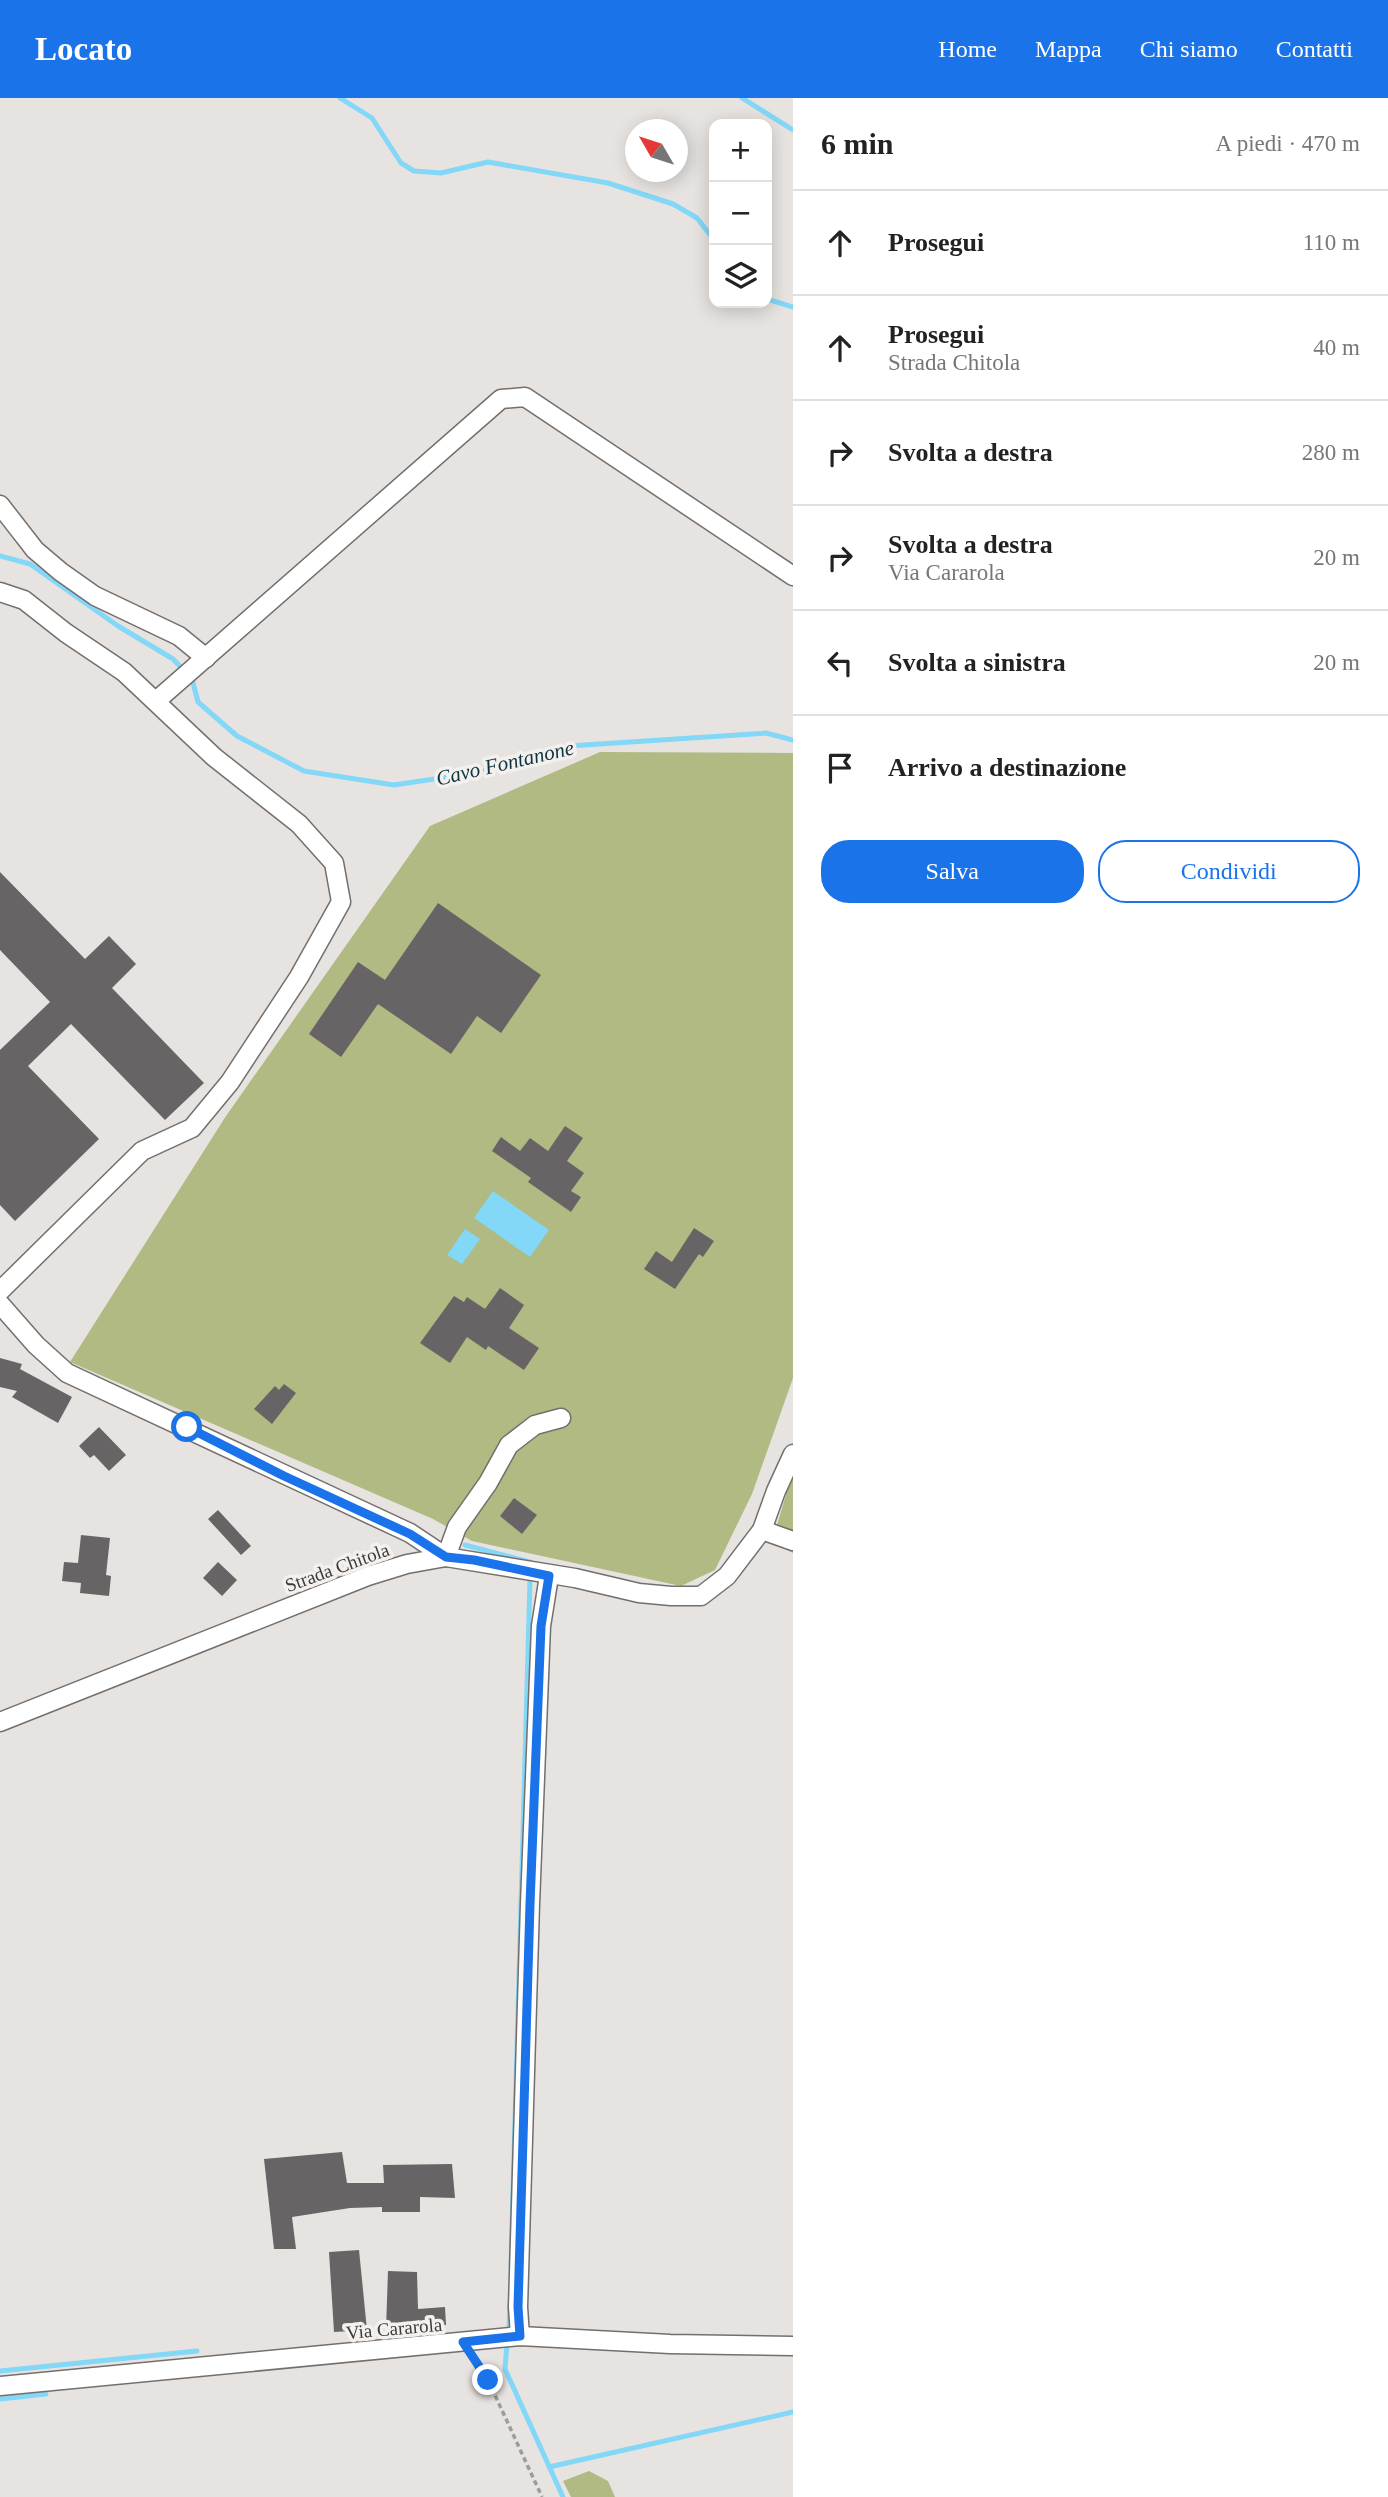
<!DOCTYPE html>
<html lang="it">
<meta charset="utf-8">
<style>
body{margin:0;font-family:"Times New Roman",serif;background:#f6f6f6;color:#222}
.controls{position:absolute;right:21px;top:21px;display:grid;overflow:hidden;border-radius:14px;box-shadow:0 4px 18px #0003}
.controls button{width:63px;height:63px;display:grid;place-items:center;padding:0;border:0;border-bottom:2px solid #e0e0e0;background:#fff;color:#222;font:35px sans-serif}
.compass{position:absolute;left:625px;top:21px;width:63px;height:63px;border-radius:50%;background:#fff;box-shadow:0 4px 18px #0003;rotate:309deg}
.stop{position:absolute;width:21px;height:21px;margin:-16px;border:5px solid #1a73e8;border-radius:50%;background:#fff}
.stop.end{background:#1a73e8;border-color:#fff;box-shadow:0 2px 7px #0008}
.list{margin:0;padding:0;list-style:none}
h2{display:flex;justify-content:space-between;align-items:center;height:91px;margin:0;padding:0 28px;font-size:30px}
h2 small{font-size:23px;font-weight:400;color:#767676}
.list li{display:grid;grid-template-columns:46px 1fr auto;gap:21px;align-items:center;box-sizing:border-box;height:105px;padding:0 28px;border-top:2px solid #e0e0e0}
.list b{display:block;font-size:26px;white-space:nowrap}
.list p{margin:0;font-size:23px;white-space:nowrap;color:#767676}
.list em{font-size:23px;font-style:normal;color:#767676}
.actions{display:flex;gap:14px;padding:21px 28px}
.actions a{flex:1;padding:16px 0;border:2px solid #1a73e8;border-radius:28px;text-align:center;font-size:24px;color:#1a73e8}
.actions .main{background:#1a73e8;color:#fff}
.icon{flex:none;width:38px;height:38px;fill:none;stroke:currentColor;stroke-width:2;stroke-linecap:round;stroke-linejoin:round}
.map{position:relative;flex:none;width:793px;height:2399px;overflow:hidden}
header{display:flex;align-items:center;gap:42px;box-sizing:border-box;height:98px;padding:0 35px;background:#1a73e8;color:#fff}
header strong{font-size:33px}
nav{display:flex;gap:38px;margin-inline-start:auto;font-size:24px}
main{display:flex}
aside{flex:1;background:#fff}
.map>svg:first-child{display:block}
.green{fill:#b0ba82}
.water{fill:#83d7f7}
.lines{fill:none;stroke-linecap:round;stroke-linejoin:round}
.stream{stroke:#83d7f7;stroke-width:5}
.building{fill:#686466}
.minor-casing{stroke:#736f6d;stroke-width:21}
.path{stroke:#9e9b99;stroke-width:3.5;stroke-dasharray:5 3.5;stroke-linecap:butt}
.minor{stroke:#fff;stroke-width:18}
.route{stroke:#1a73e8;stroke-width:9}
.labels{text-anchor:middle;stroke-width:7;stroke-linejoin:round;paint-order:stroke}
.street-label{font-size:19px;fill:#3d3b3a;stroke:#f4f0ee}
.water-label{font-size:21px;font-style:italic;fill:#0c3441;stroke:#f4f0ee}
</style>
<header>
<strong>Locato</strong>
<nav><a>Home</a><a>Mappa</a><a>Chi siamo</a><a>Contatti</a></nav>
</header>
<main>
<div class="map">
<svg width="793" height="2399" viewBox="0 0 793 2399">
<rect width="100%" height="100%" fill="#e7e3e0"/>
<!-- green -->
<g class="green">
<path d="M600 654 793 655V1280L752 1396 715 1472 681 1488 472 1443 433 1421 70 1264 226 1018 430 728Z"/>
<path d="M793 1373V1455L772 1444Z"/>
<path d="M589 2373 608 2383 615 2399H571L563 2383Z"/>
</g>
<!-- water -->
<g class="water">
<path d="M493 1093 549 1132 530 1159 474 1120Z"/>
<path d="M465 1131 480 1141 462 1166 447 1157Z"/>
</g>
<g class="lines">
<!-- stream -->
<g class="stream">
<path d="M340 0 372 20 401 65 414 73 441 75 488 64 608 85 673 106 697 120 711 138 714 139"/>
<path d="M742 0 793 32"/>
<path d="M767 201 793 209"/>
<path d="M0 458 30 466 118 528 173 561 192 581 198 604 237 638 304 673 394 687 481 674 569 648 766 635 793 642"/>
<path d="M465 1447 530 1464"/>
<path d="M511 2167 530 1482"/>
<path d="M509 2233 510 2205"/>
<path d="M507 2246 505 2271 563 2399"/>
<path d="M0 2273 197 2253"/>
<path d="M0 2301 46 2296"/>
<path d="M549 2369 793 2314"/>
</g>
</g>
<!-- building -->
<g class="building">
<path d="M0 774 85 861 109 838 136 866 112 890 204 985 165 1022 71 926 28 968 99 1041 15 1123 0 1107V952L50 904 0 852Z"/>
<path d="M438 805 541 877 501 935 477 918 451 956 378 906 341 959 309 936 358 864 385 882Z"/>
<path d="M565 1028 583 1040 567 1063 584 1075 571 1093 581 1099 571 1114 528 1084 531 1080 492 1053 501 1039 520 1053 530 1040 548 1053Z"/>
<path d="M694 1130 714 1143 703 1159 699 1156 675 1191 644 1171 656 1153 672 1164Z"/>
<path d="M500 1190 524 1207 509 1230 539 1250 524 1272 488 1248 486 1252 467 1239 450 1265 420 1245 454 1198 464 1204 467 1199 485 1211Z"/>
<path d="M0 1260 22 1266 20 1271 72 1299 58 1325 12 1299 17 1293 0 1289Z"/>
<path d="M284 1286 296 1295 272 1326 254 1311 275 1288 279 1292Z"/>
<path d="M99 1329 126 1357 109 1373 94 1357 90 1360 79 1348Z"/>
<path d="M514 1400 537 1417 522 1436 500 1418Z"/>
<path d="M218 1412 251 1448 241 1457 208 1421Z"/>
<path d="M81 1437 110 1440 106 1477 111 1478 109 1498 80 1495 81 1485 62 1483 64 1464 78 1465Z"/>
<path d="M218 1464 237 1482 222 1498 203 1480Z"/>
<path d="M342 2054 347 2085H384L383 2067 452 2066 455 2100 420 2099V2114H382V2109L350 2110 292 2119 296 2151H274L264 2061Z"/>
<path d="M359 2152 367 2232 334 2234 329 2154Z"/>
<path d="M388 2173 417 2174 418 2211 445 2209 446 2227 386 2231Z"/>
</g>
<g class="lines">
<!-- minor casing -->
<g class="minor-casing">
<g id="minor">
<path d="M0 407 35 452 61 474 95 498 179 538 206 560"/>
<path d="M0 494 24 502 66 535 124 574 214 659 299 726 334 765 341 804 299 879 230 984 192 1030 142 1053 0 1193"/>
<path d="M156 603 501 301 525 299 793 478"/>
<path d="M0 1206 36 1247 67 1275 410 1435 446 1459"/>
<path d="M762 1432 793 1443"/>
<path d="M446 1459 457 1429 488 1385 509 1347 535 1327 561 1320"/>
<path d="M0 1624 368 1478 407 1466 446 1459 575 1480 639 1495 671 1498H701L727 1478 762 1432 776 1393 793 1356"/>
<path d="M520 2238 518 2209 530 1806 541 1528 549 1478"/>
<path d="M0 2288 520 2238 670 2246 793 2248"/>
</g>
</g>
<!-- path -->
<path class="path" d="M474 2261 488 2282 542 2399"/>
<!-- minor -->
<use href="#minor" class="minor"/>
</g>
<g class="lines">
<!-- route -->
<path class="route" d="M187 1329 284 1378 410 1436 446 1459 474 1462 549 1478 541 1528 530 1806 518 2209 520 2238 463 2244 488 2282"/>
</g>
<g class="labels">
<!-- street labels -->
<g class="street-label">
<text transform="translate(337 1469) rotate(-20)" y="7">Strada Chitola</text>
<text transform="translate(394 2230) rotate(-5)" y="7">Via Cararola</text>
</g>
<!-- water labels -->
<g class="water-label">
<text transform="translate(505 665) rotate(-13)" y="7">Cavo Fontanone</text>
</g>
</g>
</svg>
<div class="controls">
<button>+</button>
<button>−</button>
<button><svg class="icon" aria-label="layers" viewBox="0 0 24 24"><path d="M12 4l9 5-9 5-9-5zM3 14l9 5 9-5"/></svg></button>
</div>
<svg class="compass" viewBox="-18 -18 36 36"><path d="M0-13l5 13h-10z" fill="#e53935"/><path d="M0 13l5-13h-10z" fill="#767676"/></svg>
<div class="stop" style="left:187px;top:1329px"></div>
<div class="stop end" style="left:488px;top:2282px"></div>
</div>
<aside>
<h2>6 min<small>A piedi · 470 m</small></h2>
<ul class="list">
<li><svg class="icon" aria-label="ahead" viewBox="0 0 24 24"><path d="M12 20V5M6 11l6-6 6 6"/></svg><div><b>Prosegui</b></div><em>110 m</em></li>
<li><svg class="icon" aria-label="ahead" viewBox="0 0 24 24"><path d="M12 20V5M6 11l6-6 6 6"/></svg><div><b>Prosegui</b><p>Strada Chitola</p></div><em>40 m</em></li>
<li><svg class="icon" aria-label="right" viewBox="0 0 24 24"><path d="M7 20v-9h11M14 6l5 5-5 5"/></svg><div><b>Svolta a destra</b></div><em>280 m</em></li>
<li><svg class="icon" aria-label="right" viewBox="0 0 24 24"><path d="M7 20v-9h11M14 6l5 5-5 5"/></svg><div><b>Svolta a destra</b><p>Via Cararola</p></div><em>20 m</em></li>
<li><svg class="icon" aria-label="left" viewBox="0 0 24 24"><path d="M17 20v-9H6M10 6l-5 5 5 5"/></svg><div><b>Svolta a sinistra</b></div><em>20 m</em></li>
<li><svg class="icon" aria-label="arrive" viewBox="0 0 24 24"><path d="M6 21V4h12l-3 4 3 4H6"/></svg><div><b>Arrivo a destinazione</b></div></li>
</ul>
<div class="actions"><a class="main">Salva</a><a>Condividi</a></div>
</aside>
</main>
